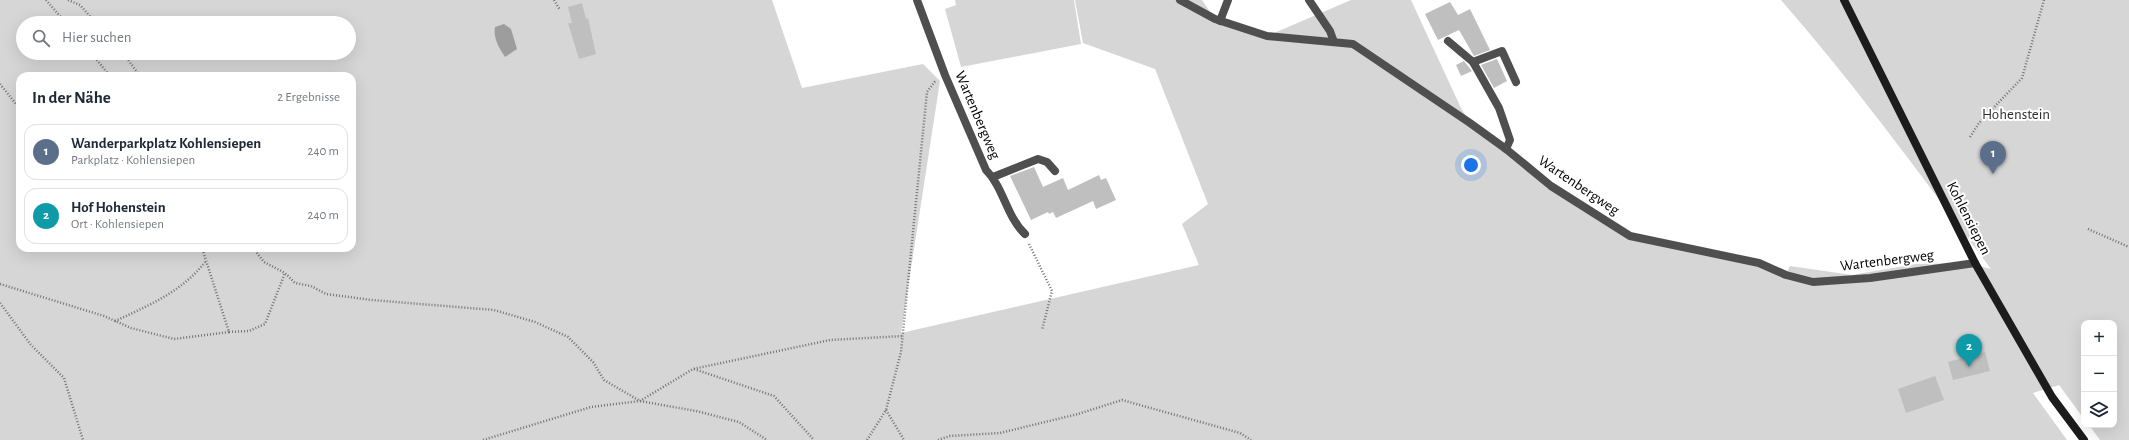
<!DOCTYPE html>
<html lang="de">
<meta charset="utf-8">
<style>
body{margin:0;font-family:"Alegreya Sans",sans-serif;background:#f6f6f7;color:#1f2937}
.controls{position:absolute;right:12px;bottom:12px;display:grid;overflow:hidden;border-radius:8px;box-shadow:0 4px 16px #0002}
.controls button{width:36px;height:36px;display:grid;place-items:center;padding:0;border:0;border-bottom:1px solid #e0e1e3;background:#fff;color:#1f2937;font:20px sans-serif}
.you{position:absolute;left:1471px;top:165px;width:14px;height:14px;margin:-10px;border:3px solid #fff;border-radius:50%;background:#1a73e8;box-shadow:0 0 0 6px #1a73e833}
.badge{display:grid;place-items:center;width:26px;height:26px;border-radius:50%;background:#7c3aed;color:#fff;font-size:13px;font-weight:700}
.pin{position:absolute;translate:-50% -33px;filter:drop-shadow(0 1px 2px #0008)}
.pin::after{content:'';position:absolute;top:21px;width:14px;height:12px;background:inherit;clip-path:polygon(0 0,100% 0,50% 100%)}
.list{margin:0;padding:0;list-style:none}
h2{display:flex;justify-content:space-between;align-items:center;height:52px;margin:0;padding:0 16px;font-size:17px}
h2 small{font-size:13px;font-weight:400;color:#747a83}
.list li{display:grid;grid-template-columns:26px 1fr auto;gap:12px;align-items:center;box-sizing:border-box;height:56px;margin:0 8px 8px;padding:0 8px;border:1px solid #e0e1e3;border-radius:12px}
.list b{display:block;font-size:15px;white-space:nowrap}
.list p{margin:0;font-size:13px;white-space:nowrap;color:#747a83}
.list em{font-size:13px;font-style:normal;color:#747a83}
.icon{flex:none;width:22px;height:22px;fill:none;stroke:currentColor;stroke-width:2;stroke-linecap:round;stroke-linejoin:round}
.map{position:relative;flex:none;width:2129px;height:440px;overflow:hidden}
.search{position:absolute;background:#fff;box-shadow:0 4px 16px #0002;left:16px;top:16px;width:340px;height:44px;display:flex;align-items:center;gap:10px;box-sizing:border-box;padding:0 14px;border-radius:22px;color:#747a83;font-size:15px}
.panel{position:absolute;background:#fff;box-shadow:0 4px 16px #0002;left:16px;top:72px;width:340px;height:180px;border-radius:12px}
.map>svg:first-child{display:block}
.green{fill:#d6d6d6;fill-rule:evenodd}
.water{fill:#9d9d9d}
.building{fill:#bfbfbf}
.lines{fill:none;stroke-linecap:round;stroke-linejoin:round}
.path{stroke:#717171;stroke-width:2.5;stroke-dasharray:1 2;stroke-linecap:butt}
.lane{stroke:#4f4f4f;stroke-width:8}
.street{stroke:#4f4f4f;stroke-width:8}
.secondary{stroke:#1c1c1c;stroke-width:8}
.labels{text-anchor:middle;stroke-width:4;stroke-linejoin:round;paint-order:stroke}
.park-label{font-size:15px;fill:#2d2d2d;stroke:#fff}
.street-label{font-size:15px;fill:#000;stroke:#fff}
</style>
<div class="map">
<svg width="2129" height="440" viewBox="0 0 2129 440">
<rect width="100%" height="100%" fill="#fff"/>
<!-- green -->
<g class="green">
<path d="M0 0H772L802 88 923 64 940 81 901 333 1199 265 1182 224 1208 204 1155 69 1083 43 1075 0H1202L1215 19 1267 36 1351 0H1411L1461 108 1470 123 1551 186 1630 236 1759 263 1786 274 1790 266 1852 275 1916 264 1965 263 1991 269C1923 178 1856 86 1781 0H2129V440H2100L2089 425H2114V323H2084V419L2059 385 2033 393 2067 440H0ZM23 23H349V53H23ZM20 76H352V248H20Z"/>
<path d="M955 0H1074L1081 44 961 67 945 9 956 5Z"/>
</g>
<!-- water -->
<path class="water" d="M504 24 511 29 517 49 505 57C499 48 493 38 495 27Z"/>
<!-- building -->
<g class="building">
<path d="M1450 2 1458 15 1470 9 1490 50 1474 56 1459 30 1438 40 1425 14Z"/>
<path d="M582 3 586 19 588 18 596 54 579 59 568 23H572L568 7Z"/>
<path d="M1497 59 1507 81 1494 88 1481 65Z"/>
<path d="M1464 61 1472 71 1461 76 1456 65Z"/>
<path d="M1034 167 1043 187 1063 178 1068 190 1099 175 1101 180 1106 178 1116 200 1096 209 1093 201 1056 218 1053 212 1049 214 1048 212 1031 220 1010 176Z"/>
<path d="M1985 352 1990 371 1953 380 1948 362Z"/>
<path d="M1935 376 1944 400 1906 413 1898 389Z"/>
</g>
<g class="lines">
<!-- path -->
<g class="path">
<path d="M46 0 66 23"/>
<path d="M68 0 80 5 96 23"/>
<path d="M554 0 560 10"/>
<path d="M91 53 110 76"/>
<path d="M123 53 140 76"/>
<path d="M0 84 20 109"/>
<path d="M1970 137 1979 123 2022 78 2044 0"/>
<path d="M2088 229 2129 247"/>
<path d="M1029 244 1052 291 1042 330"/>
<path d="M253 248 264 262 285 273 295 283 311 286 326 294 372 300 494 310 535 322 568 337 593 362 604 380 640 401 696 411 739 422 767 440"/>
<path d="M0 284 104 316 131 328 174 339 229 332 202 248"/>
<path d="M0 303 31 345 64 378 83 440"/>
<path d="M115 321C148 306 183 291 205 262"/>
<path d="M229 332 249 331 265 324 285 273"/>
<path d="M694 369 774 396 814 440"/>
<path d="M886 410 904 440"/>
<path d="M483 440 591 407 640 401 693 369 830 340 903 336"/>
<path d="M867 440 886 410 901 352 927 92 936 80"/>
<path d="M938 440 950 436 1000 433 1078 414 1122 400 1240 433 1251 440"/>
</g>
<!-- lane -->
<g class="lane">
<path d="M1309 0 1330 31 1334 42"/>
<path d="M1220 21 1228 0"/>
<path d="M1448 41 1473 62 1499 108 1510 140 1506 149"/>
<path d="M1473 62 1502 51 1516 82"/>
<path d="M993 177 1038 159 1047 162 1055 171"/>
</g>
<!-- street -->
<g class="street">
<path d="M917 0 945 75 986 170C1004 188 1006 216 1025 234"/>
<path d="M1180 0 1215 19 1267 36 1353 44 1470 123 1506 149 1551 186 1630 236 1759 263 1786 275 1813 282 1870 278 1975 263"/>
</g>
<!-- secondary -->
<path class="secondary" d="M1844 0 1975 263 2052 397 2084 440"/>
</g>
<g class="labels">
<!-- park labels -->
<g class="park-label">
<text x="2016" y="119">Hohenstein</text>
</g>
<!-- street labels -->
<g class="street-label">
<text transform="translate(978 115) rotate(67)" y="5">Wartenbergweg</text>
<text transform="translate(1579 185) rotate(34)" y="5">Wartenbergweg</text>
<text transform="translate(1969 218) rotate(63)" y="5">Kohlensiepen</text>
<text transform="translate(1887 260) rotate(-7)" y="5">Wartenbergweg</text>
</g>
</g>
</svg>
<div class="controls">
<button>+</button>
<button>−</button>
<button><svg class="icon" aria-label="layers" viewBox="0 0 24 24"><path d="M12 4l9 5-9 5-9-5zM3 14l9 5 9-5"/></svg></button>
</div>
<div class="you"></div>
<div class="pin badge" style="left:1993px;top:174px;background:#5c6f8a">1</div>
<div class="pin badge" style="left:1969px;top:367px;background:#0f9aa8">2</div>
<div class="search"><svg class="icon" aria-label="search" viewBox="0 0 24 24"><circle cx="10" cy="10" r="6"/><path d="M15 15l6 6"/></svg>Hier suchen</div>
<section class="panel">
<h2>In der Nähe<small>2 Ergebnisse</small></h2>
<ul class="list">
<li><span class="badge" style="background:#5c6f8a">1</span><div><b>Wanderparkplatz Kohlensiepen</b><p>Parkplatz · Kohlensiepen</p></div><em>240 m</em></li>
<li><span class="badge" style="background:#0f9aa8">2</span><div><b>Hof Hohenstein</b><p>Ort · Kohlensiepen</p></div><em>240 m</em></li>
</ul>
</section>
</div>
